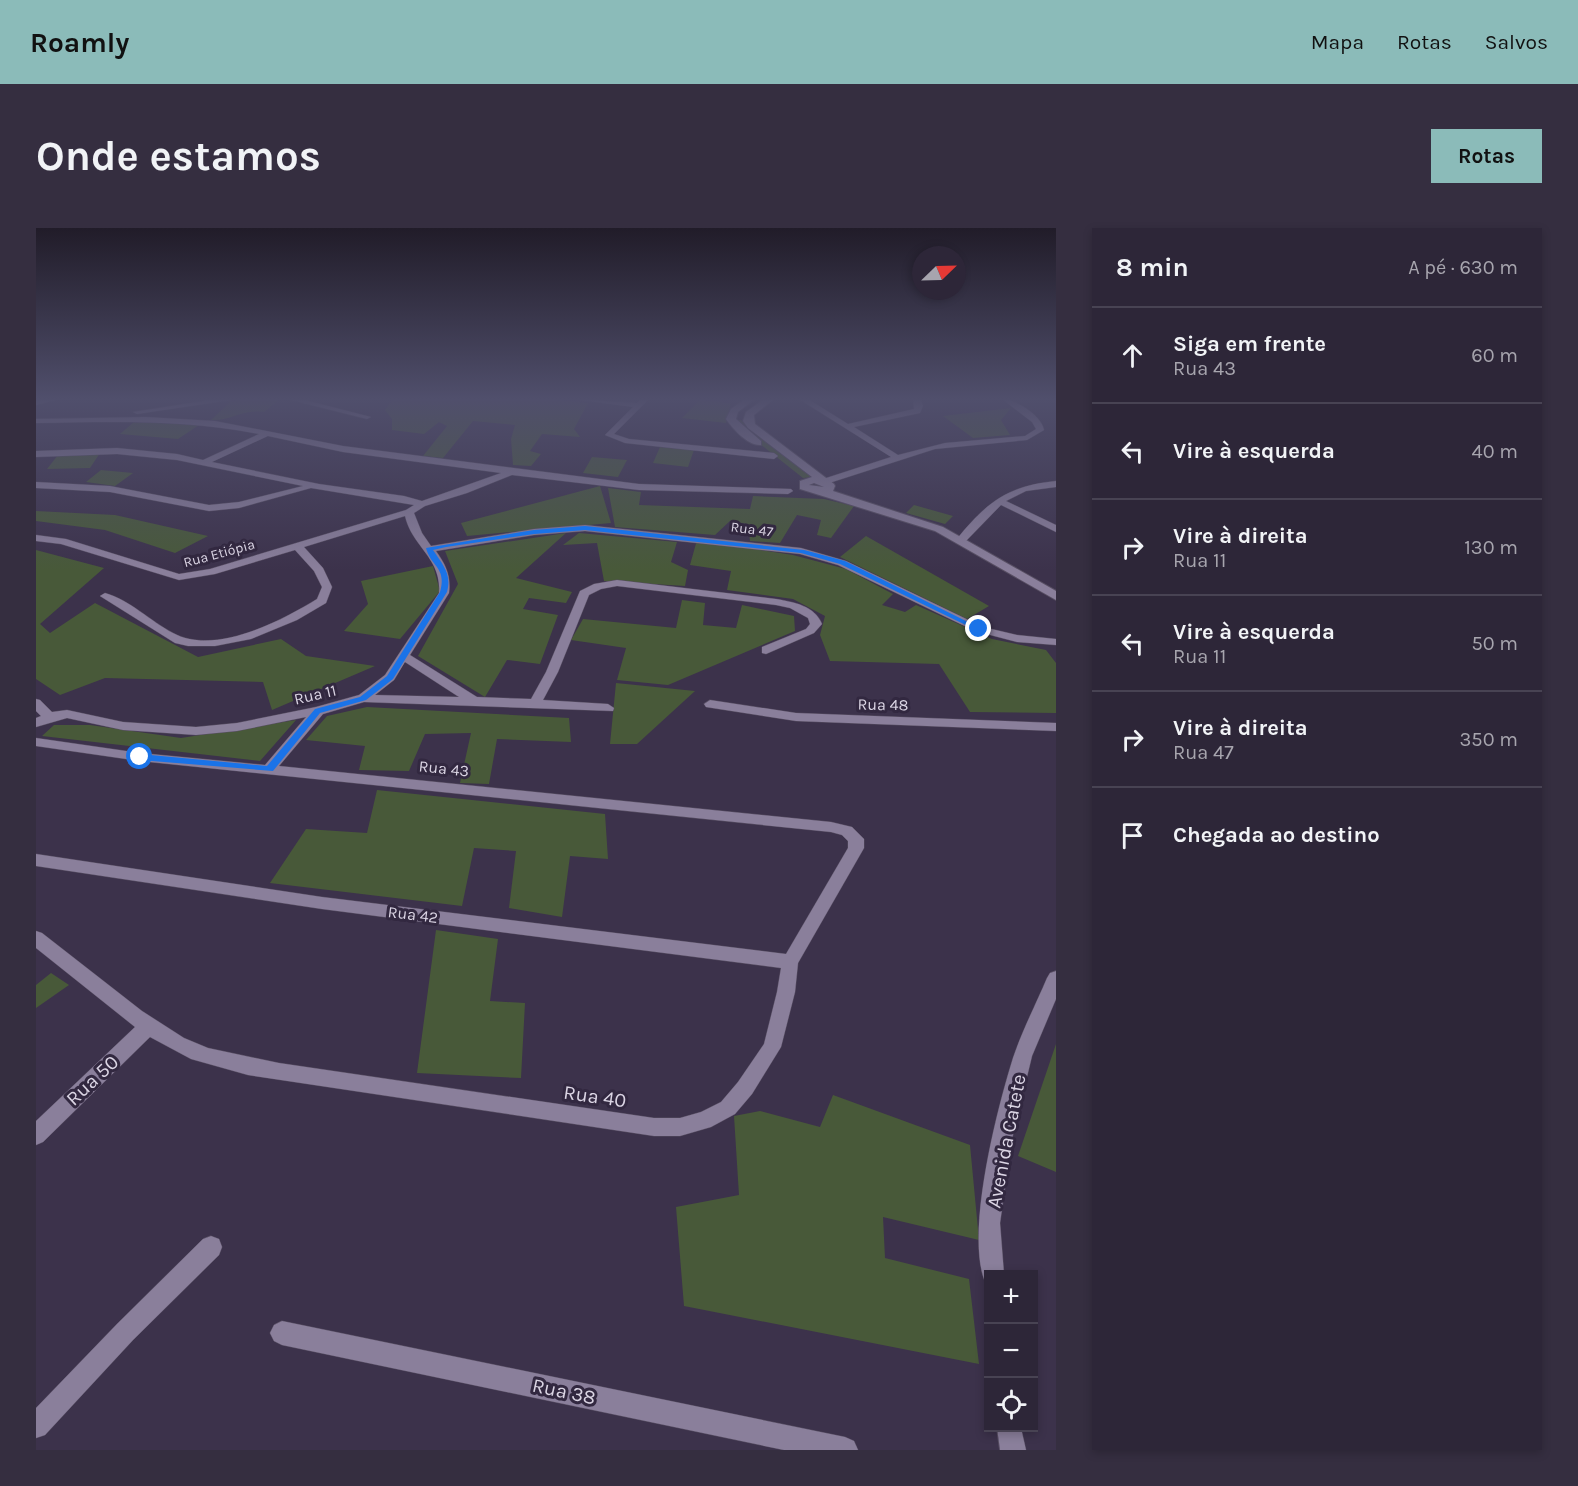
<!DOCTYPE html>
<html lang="pt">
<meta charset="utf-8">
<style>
body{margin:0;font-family:Karla,sans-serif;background:#352e40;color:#f1f3f6}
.controls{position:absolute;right:18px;bottom:18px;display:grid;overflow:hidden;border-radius:0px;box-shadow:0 3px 9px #0003}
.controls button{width:54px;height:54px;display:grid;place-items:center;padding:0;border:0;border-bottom:2px solid #484353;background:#2d2638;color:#f1f3f6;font:30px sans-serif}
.compass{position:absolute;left:876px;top:18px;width:54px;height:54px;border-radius:50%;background:#2d2638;box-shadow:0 3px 9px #0003;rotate:67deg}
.stop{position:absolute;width:18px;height:18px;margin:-14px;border:4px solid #1a73e8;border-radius:50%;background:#fff}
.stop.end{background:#1a73e8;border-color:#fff;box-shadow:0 2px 6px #0008}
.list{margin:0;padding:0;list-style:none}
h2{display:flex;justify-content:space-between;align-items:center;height:78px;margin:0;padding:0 24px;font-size:26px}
h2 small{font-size:20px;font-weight:400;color:#a7a5ae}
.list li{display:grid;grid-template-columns:39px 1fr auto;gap:18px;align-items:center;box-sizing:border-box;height:96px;padding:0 24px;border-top:2px solid #484353}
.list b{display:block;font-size:22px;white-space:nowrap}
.list p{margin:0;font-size:20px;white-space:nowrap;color:#a7a5ae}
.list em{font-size:20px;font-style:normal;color:#a7a5ae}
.icon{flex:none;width:33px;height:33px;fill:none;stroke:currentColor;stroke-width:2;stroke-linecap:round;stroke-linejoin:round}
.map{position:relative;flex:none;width:1020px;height:1222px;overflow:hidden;border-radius:0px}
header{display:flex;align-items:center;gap:36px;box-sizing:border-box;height:84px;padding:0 30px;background:#8bbbb9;color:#111}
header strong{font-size:28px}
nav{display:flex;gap:33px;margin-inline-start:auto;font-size:21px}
.intro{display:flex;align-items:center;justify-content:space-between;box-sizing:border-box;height:144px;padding:0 36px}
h1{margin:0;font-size:42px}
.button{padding:15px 27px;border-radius:0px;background:#8bbbb9;color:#111;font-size:21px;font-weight:700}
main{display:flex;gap:36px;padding:0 36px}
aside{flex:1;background:#2d2638;border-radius:0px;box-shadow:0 3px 9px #0003}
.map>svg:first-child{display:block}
.green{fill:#485939}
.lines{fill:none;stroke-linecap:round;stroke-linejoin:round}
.street-casing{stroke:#574e62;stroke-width:1}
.secondary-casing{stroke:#574e62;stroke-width:2}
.street{fill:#8a7f9b;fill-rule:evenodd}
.secondary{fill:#8a7f9b;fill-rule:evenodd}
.route{fill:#1a73e8}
.labels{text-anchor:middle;stroke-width:6;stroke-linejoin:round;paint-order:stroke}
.far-street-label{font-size:14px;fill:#dbd5e4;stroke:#322840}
.street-label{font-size:16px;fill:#dbd5e4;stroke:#322840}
.near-street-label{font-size:20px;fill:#dbd5e4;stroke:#322840}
</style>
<header>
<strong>Roamly</strong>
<nav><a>Mapa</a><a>Rotas</a><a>Salvos</a></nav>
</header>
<div class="intro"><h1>Onde estamos</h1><a class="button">Rotas</a></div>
<main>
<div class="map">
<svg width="1020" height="1222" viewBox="0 0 1020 1222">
<rect width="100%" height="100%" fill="#3c324b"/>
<!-- green -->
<g class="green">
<path d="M209 171H244L228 184C205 181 196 193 175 192L194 174Z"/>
<path d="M357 171H510L552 175 538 201 544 209 506 206 494 223 505 226 495 238 477 237 475 211 479 197 437 193 407 230 387 228 411 198 403 194 388 206 356 202V191L349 182Z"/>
<path d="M664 172 695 175 690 195 646 190Z"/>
<path d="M975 180 965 192 974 207 937 210 907 188Z"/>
<path d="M699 192H705L719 206 778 249 767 250 705 201Z"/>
<path d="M98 194 163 197 142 211 84 206Z"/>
<path d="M624 219 658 222 652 239 617 235Z"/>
<path d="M64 225 54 240 11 241 22 227Z"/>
<path d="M556 229 591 232 582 249 547 245Z"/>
<path d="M65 242 97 245 79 258 50 254Z"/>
<path d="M564 258 575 295 431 308 425 295Z"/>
<path d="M572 260 605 264 603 277 714 281 717 268 788 271 818 278 795 310 781 307 785 292 761 287 744 315 714 313 712 296 694 293 679 307 579 299Z"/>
<path d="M878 277 917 288 909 296 870 285Z"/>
<path d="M0 283 79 287 172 308 139 325 69 302 0 293Z"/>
<path d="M530 305 480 350 536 364 530 375 493 370 487 381 522 387 504 436 471 432 449 469 382 428 422 356 409 323Z"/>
<path d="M543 305 641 314 635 334 652 342 649 358 568 353 561 315 527 317Z"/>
<path d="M830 308 953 378 931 391 804 329Z"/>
<path d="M661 312 757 327 810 341 857 366 846 377 869 384 880 377 956 411 1010 422 1020 435V485L934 484 903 436 794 433 784 407 789 388 757 371 691 362 695 343 654 337Z"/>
<path d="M0 322 68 340 4 396 14 405 59 375 162 429 245 411 270 428 339 438 236 482 227 454 69 450 24 467 0 451Z"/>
<path d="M397 338 404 363 364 411 308 403 332 376 325 353Z"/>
<path d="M646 372 669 375 667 397 700 400 706 377 758 388 759 403 632 457 581 452 590 420 535 412 547 391 640 400Z"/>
<path d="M580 455 659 463 601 516H574Z"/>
<path d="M331 479 533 490 535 514 461 511 453 556 424 555 435 505 389 506 373 543 323 542 329 518 270 512 291 488Z"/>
<path d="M260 492 224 533 6 508 18 497H54L145 510Z"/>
<path d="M341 562 569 586 572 631 534 628 526 689 473 680 480 623 438 620 426 678 234 655 270 601 331 605Z"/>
<path d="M400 702 462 711 454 773 489 775 485 850 381 845Z"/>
<path d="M15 745 33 757 0 780V757Z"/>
<path d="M1020 816V944L982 928Z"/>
<path d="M797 867 934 917 943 1012 847 989 849 1030 933 1051 943 1136 648 1078 640 979 703 967 698 888 724 883 784 899Z"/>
</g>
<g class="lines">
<!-- street casing -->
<g class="street-casing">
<g id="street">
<path d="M8 171H24L0 177V173Z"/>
<path d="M180 171H202L101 186 97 184Z"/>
<path d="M251 171H265L335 189 331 191Z"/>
<path d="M536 171 601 175 605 171H613L578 206 593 211 738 225 742 228 738 231 589 215 569 207 597 179Z"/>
<path d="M763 171H772L812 196 878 181 877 171H885L887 178 884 185 818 199 862 227 909 215 989 208 1000 201 996 194 966 171C980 171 1006 188 1008 202L991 212 899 221 787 257 783 254 784 252 855 229Z"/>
<path d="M110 189 179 193 307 218 603 256 755 261 757 263 752 266 603 262 476 247 431 265 389 278 378 285 386 305 395 318 498 301 549 297 765 320 810 333 947 399 981 407 1020 411V417L981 414 939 403 802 337 764 326 549 303 498 307 400 323C410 337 415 348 413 365L374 427 441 469 495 471 510 444 544 363 558 356 581 352 740 371C758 374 779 378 786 396L778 405 730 426 726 425V419L770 401 774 396 772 390 754 380 740 377 581 358 565 361 553 367 522 444 507 472 572 476 578 480 577 483 328 474 287 486 243 538 795 594 816 599 828 611V620L762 735 759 764 745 819 716 866 699 886 675 899 644 908H618L212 847 155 831 114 809 7 914 0 917V893L99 799 0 720V703L6 705 106 783 148 810 172 820 243 835 618 890H644L665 884 685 874 702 854 728 816 741 764 745 740 286 681 0 638V626L286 669 750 726 812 620V613L806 607 795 604 104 533 0 518V510L104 525 229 537 270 489 201 503 160 507 87 502 31 490 0 499V490L5 488 0 483V471L4 472 16 484 31 482 87 494 160 499 201 495 280 479 323 467 349 447 403 365C406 330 376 319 369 288L268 319 287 340 296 359 290 375 261 392 215 411 179 418H152L139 415 64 368 69 365C94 372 114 393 137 405 179 428 245 393 281 371L286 359 278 343 259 322 179 346 143 352 25 316 0 313V307L30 311 143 346 174 341 370 282 378 277 275 260 203 280 173 283 74 264 0 260V254L74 258 173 277 203 274 267 258 141 232 81 226 0 229V223L81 220 141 226 167 232 223 206C147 191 77 194 0 195V191ZM232 208 307 224 465 245 386 273 368 268 283 256 176 234ZM369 434 423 469 339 467 358 452Z"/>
<path d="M1020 253V259L990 263 970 273 1020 297V304L965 277 929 314 920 312C951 274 971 258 1020 253Z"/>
<path d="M674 472 760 485 1020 495V503L760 493 670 479 668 476Z"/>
<path d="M1020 743V771L996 828 976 911 964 995 968 1046H952V1055L949 1054C929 1005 961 881 977 830 986 803 1000 776 1011 750L1014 745Z"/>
<path d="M175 1008 183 1011 186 1019 183 1027 97 1112 9 1207 0 1210V1180L81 1096 167 1011Z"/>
<path d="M246 1093 809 1209 818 1213 822 1222H748L246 1117 238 1113 234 1105 238 1097Z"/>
<path d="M961 1200H985L990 1222H964Z"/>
</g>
</g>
<!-- secondary casing -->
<g class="secondary-casing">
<g id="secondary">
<path d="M709 171H719L702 184 700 191 725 213V217C712 218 697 201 690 191L695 181Z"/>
<path d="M728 171H738L718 187 719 196 798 256 799 258 797 263 907 299 1020 363V372L899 303 764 261V253L776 249 712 200 707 193 710 184ZM778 255 788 259 773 257Z"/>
</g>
</g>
<!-- street -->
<use href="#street" class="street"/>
<!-- secondary -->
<use href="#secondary" class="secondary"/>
</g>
<!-- sky -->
<linearGradient id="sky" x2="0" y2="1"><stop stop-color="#211c29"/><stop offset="0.5" stop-color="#504f6c"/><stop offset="1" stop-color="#504f6c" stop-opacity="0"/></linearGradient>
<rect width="1020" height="342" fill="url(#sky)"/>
<!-- route -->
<path class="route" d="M549 298 768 322 809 333 946 401 940 402 804 336 765 325 549 302 498 306 410 319 397 322C407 337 416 346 411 364L357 451 330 472 284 485 237 543 104 532 100 529 104 526 231 538 279 481 324 469 351 448 404 364C411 339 395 339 390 320L498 302Z"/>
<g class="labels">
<!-- far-street labels -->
<g class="far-street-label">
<text transform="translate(716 301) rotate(7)" y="5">Rua 47</text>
<text transform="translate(183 325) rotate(-15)" y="5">Rua Etiópia</text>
</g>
<!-- street labels -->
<g class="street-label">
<text transform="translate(279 466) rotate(-13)" y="6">Rua 11</text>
<text transform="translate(847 476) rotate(1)" y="6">Rua 48</text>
<text transform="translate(408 540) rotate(6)" y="6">Rua 43</text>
<text transform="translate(377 686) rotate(7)" y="6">Rua 42</text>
</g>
<!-- near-street labels -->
<g class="near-street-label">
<text transform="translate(56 852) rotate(-43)" y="7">Rua 50</text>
<text transform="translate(559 868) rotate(8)" y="7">Rua 40</text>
<text transform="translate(970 913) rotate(-79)" y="7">Avenida Catete</text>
<text transform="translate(528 1163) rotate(12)" y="7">Rua 38</text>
</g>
</g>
</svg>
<div class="controls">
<button>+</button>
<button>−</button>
<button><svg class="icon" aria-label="locate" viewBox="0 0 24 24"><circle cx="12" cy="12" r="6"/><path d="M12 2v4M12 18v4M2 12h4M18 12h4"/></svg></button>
</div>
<svg class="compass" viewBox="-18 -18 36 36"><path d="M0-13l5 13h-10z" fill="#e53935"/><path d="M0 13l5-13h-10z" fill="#a7a5ae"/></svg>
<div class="stop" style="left:104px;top:529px"></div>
<div class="stop end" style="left:943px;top:401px"></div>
</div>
<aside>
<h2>8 min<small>A pé · 630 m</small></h2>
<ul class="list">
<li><svg class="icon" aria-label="ahead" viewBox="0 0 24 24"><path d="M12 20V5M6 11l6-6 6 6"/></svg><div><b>Siga em frente</b><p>Rua 43</p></div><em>60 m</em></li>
<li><svg class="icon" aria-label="left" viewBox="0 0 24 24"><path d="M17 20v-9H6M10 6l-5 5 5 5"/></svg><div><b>Vire à esquerda</b></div><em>40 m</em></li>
<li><svg class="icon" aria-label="right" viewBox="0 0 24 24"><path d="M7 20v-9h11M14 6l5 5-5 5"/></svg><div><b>Vire à direita</b><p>Rua 11</p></div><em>130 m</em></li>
<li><svg class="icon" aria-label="left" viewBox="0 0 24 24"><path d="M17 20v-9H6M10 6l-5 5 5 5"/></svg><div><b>Vire à esquerda</b><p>Rua 11</p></div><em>50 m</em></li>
<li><svg class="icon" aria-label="right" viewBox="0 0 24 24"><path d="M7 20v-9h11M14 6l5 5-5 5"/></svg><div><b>Vire à direita</b><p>Rua 47</p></div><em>350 m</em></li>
<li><svg class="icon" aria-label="arrive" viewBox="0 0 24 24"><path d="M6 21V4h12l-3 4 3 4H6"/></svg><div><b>Chegada ao destino</b></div></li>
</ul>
</aside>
</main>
